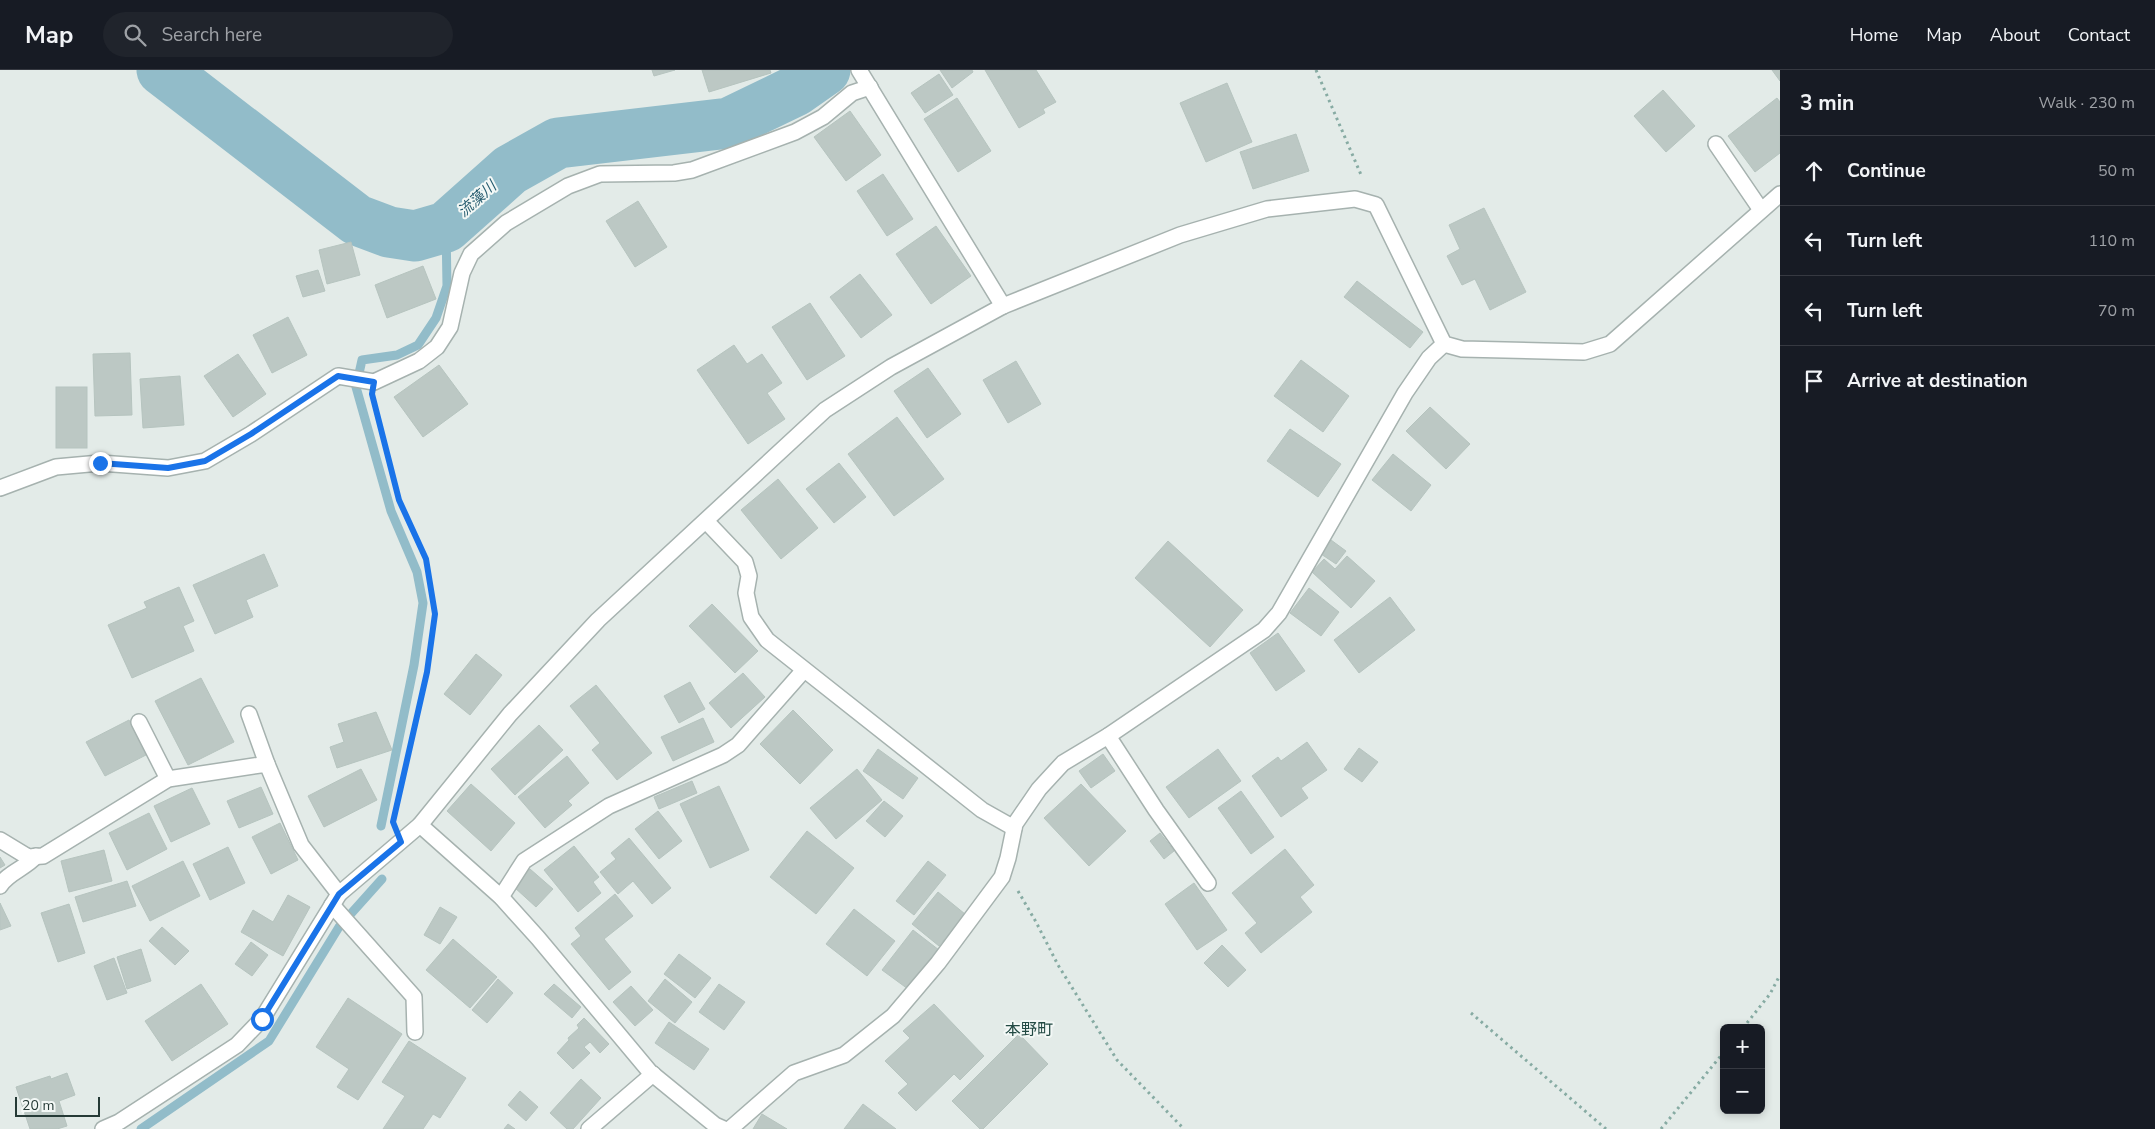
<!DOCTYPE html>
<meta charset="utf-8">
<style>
body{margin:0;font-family:"Nunito Sans","Noto Sans JP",sans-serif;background:#20242c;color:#f1f3f6}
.controls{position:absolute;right:15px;bottom:15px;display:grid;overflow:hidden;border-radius:8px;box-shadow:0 2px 8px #0003}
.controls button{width:45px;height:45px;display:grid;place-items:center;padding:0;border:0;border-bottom:1px solid #363941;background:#171b24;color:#f1f3f6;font:25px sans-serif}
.scale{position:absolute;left:15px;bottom:12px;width:85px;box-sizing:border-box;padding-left:5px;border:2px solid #253a36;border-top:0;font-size:14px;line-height:18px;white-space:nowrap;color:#253a36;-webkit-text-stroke:4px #f3f8f6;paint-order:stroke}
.stop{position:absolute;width:15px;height:15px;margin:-11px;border:4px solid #1a73e8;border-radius:50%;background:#fff}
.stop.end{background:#1a73e8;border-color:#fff;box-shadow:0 1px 5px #0008}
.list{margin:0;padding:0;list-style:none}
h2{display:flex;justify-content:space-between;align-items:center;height:65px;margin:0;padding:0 20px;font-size:21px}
h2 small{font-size:16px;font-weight:400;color:#9ea1a6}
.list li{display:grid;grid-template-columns:32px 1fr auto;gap:15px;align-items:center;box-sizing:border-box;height:70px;padding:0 20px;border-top:1px solid #363941}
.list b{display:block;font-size:19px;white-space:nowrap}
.list em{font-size:16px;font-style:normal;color:#9ea1a6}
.icon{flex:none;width:28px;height:28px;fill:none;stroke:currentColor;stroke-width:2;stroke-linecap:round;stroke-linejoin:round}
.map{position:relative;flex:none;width:1780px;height:1059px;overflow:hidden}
header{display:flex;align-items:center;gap:30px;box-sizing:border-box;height:70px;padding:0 25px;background:#171b24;border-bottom:1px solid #363941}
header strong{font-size:24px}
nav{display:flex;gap:28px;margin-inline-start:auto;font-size:18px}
.search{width:350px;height:45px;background:#20242c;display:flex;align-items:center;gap:12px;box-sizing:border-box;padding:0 18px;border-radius:28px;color:#9ea1a6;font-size:19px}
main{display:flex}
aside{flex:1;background:#171b24}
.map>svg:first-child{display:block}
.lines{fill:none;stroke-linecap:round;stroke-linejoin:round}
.stream{stroke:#92bcc9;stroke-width:9}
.river{stroke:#92bcc9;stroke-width:51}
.building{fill:#bcc8c4;stroke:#b6c4bf}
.minor-casing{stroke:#a6b2af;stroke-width:18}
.path{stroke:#87aba3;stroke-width:3;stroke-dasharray:2.5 4;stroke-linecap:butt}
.minor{stroke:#fff;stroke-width:15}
.route{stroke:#1a73e8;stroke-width:6}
.labels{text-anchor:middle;stroke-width:4;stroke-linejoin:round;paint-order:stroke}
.water-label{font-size:15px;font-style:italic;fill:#265c6f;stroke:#f3f8f6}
.quarter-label{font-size:16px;fill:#234a44;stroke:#f3f8f6}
</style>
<header>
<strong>Map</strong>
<div class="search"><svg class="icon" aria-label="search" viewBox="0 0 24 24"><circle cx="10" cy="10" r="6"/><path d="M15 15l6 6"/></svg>Search here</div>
<nav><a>Home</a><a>Map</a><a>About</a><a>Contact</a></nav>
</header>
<main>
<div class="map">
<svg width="1780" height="1059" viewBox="0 0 1780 1059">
<rect width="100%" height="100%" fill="#e3ebe8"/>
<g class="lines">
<!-- stream -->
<g class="stream">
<path d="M381 756 414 595 423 533 417 502 391 441 356 317 362 290 397 285 418 275 436 248 447 216 446 157"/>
<path d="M141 1059 269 971 339 857 382 809"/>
</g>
<!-- river -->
<path class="river" d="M162 0 357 150 389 162 415 166 446 157 510 100 558 73 729 53 795 21 825 0"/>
</g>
<!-- building -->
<g class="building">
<path d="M652 0H675L654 6Z"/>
<path d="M702 0H770L771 3 709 22Z"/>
<path d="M940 0H972L973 2 952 18Z"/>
<path d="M985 0H1036L1056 32 1043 39 1045 43 1019 58Z"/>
<path d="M1772 0H1780V11Z"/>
<path d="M939 4 953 25 925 43 911 23Z"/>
<path d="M1227 13 1252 72 1206 92 1180 33Z"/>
<path d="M1663 20 1695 56 1666 82 1634 46Z"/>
<path d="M957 28 991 81 958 102 924 49Z"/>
<path d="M1777 28 1780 32V83L1755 102 1728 66Z"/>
<path d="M850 41 881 85 846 111 814 67Z"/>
<path d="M1296 64 1309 101 1253 119 1240 82Z"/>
<path d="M883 104 913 149 887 166 857 121Z"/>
<path d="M638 131 667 177 635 197 606 151Z"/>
<path d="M1484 138 1526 222 1490 240 1475 209 1462 215 1447 186 1460 179 1449 155Z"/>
<path d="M936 156 971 206 931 234 896 184Z"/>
<path d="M351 172 360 205 327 214 319 180Z"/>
<path d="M423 196 436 229 387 248 375 215Z"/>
<path d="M318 200 325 221 303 227 296 206Z"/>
<path d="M860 204 892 245 861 268 830 227Z"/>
<path d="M1357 211 1423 262 1410 278 1344 227Z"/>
<path d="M810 233 845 286 807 310 772 257Z"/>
<path d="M288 247 307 285 272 303 253 265Z"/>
<path d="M734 275 747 294 762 284 782 313 767 323 785 349 748 374 697 300Z"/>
<path d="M130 283 132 345 95 346 93 284Z"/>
<path d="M238 284 266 324 233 347 204 306Z"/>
<path d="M1301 290 1349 326 1323 362 1274 326Z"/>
<path d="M1016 291 1041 334 1008 353 983 310Z"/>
<path d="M439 295 468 334 423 367 394 327Z"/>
<path d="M928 298 961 344 927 368 894 321Z"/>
<path d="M180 306 184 355 143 358 140 309Z"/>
<rect x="56" y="317" width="31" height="61"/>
<path d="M1430 337 1470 374 1446 399 1406 361Z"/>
<path d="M897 347 944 409 894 446 848 384Z"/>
<path d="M1290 359 1341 394 1318 427 1267 391Z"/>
<path d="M1393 384 1431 415 1411 441 1372 410Z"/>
<path d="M839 393 866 427 834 453 806 419Z"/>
<path d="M778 409 818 458 781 489 741 440Z"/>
<path d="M1331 470 1346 481 1336 494 1321 484Z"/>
<path d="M1168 471 1243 540 1210 577 1135 508Z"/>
<path d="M264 484 278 516 246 530 253 547 215 564 193 515Z"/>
<path d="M1347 486 1375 511 1351 538 1312 502 1324 489 1335 499Z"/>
<path d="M179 517 194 551 183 556 194 581 132 608 108 555 147 538 144 532Z"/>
<path d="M1309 518 1339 542 1321 566 1290 543Z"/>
<path d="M1390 527 1415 560 1359 603 1334 570Z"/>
<path d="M712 534 758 581 735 603 689 556Z"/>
<path d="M1278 563 1305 601 1276 621 1250 583Z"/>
<path d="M476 584 502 605 470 645 444 624Z"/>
<path d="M743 603 765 627 731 658 709 633Z"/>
<path d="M201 608 234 672 188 695 155 631Z"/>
<path d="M690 612 705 639 679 653 664 626Z"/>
<path d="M596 615 652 683 617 710 592 680 600 673 570 636Z"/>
<path d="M793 640 833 680 800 714 760 674Z"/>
<path d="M376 642 392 680 337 698 330 677 344 672 338 654Z"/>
<path d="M703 648 714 672 673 691 661 667Z"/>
<path d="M129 650 146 685 105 706 86 672Z"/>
<path d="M539 655 563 680 515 725 491 699Z"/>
<path d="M1307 672 1327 700 1301 718 1308 728 1281 747 1252 706 1278 687 1281 691Z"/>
<path d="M1359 678 1378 692 1362 712 1344 699Z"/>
<path d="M878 679 918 708 903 729 863 701Z"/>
<path d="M1218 679 1241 711 1189 748 1166 717Z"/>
<path d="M1103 684 1115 701 1091 718 1079 701Z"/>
<path d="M567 686 589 713 568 731 572 735 545 758 518 727Z"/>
<path d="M361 699 377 730 324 757 308 726Z"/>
<path d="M857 699 882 730 836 769 810 738Z"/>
<path d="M692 711 697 723 659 739 654 727Z"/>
<path d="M471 714 515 753 491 781 447 741Z"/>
<path d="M1081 714 1126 761 1089 796 1044 748Z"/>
<path d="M719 716 749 780 710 798 680 734Z"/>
<path d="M261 717 273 744 239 758 227 731Z"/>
<path d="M192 718 210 754 171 772 154 736Z"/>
<path d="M1241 721 1274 767 1251 784 1218 738Z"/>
<path d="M884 731 903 746 885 767 866 751Z"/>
<path d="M658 741 682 771 659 789 635 759Z"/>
<path d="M149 743 167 779 127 800 109 763Z"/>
<path d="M280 753 298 790 271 804 252 767Z"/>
<path d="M807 761 854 798 816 844 770 807Z"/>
<path d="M1160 763 1174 781 1164 789 1150 771Z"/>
<path d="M629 768 671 818 652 834 633 811 618 824 600 802 616 789 611 783Z"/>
<path d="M574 776 599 807 593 812 601 823 578 842 544 800Z"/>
<path d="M228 777 245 813 210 830 193 794Z"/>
<path d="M1285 779 1314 815 1300 827 1312 842 1261 883 1245 863 1257 853 1232 823Z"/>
<path d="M104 780 112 811 69 822 61 791Z"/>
<path d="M0 787 5 795 0 798Z"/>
<path d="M183 791 200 826 150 851 132 816Z"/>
<path d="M928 791 946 805 914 845 896 831Z"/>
<path d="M530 799 553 819 536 837 514 817Z"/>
<path d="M127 811 136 836 83 852 75 827Z"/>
<path d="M1194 813 1227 860 1197 880 1165 834Z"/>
<path d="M938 822 965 844 939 876 912 854Z"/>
<path d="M615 824 633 846 604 869 631 902 609 920 571 874 581 866 575 858Z"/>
<path d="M288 825 310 837 283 886 241 862 253 840 273 852Z"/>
<path d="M0 833 11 856 0 860Z"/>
<path d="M69 834 85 883 58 892 41 843Z"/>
<path d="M440 837 457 847 440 874 424 865Z"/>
<path d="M854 839 895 871 867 906 826 874Z"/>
<path d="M162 857 189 881 175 895 149 871Z"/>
<path d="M913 860 939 880 908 919 882 900Z"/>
<path d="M453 869 497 907 470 938 426 900Z"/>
<path d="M251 872 268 885 252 906 235 894Z"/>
<path d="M1222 875 1246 900 1228 917 1204 893Z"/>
<path d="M141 879 151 911 127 919 117 887Z"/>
<path d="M679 884 711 908 695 928 664 904Z"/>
<path d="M114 888 127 923 107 930 94 896Z"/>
<path d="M498 909 513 923 487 953 472 940Z"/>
<path d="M665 909 692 932 675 953 648 931Z"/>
<path d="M201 914 228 954 172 991 145 951Z"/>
<path d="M554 914 581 937 572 948 544 924Z"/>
<path d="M719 914 745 932 724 960 699 942Z"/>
<path d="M631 916 653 940 635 956 613 932Z"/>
<path d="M348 928 402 964 358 1030 337 1017 349 999 316 977Z"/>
<path d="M934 934 984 986 960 1010 954 1004 916 1041 898 1023 908 1014 885 991 910 968 903 961Z"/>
<path d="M584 948 609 974 600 983 590 972 584 977 590 983 573 999 557 983 569 970 568 968 579 958 577 955Z"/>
<path d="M669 952 709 979 694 1000 655 973Z"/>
<path d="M1019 964 1048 994 983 1059H980L952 1031Z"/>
<path d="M409 971 466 1008 440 1048 433 1044 423 1059H383L405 1026 382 1012Z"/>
<path d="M67 1003 75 1025 59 1031 67 1056 57 1059H30L16 1017 50 1006 51 1009Z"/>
<path d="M581 1009 601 1028 573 1059H567L550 1043Z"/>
<path d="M520 1021 538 1037 526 1051 508 1035Z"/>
<path d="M863 1034 896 1059H844Z"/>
<path d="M762 1044 787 1059H753Z"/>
<path d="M508 1054 515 1059H504Z"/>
</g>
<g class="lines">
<!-- minor casing -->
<g class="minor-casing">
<g id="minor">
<path d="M859 0 1003 236"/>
<path d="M1716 74 1761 140"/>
<path d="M0 418 56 397 100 393 168 398 205 391 251 364 338 306 374 312 419 291 437 277 450 257 462 203 471 184 506 153 568 116 600 104 674 103 692 100 795 62 823 47 852 23 870 17"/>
<path d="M706 451 745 492 749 506 746 523 751 547 767 570 982 740 1014 758"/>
<path d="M249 644 267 694"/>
<path d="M139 652 168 709"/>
<path d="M1108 666 1156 740 1208 813"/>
<path d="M420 755 501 827 538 868 650 1002 715 1055 724 1059"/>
<path d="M0 770 28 787 43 786 168 709 267 694 301 775 339 824"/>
<path d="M0 816C7 803 26 798 36 786"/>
<path d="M501 827 524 791 609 736 723 685 738 675 804 600"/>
<path d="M332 835 414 927 415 962"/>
<path d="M103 1059 119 1052 237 975 262 949 339 824 420 755 510 644 598 550 825 340 891 297 1003 236 1180 165 1267 139 1355 129 1376 135 1444 274 1462 279 1584 282 1610 274 1780 124"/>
<path d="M589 1059 653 1004"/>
<path d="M730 1059 794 1003 844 985 893 946 938 893 1002 807 1008 788 1015 754 1039 719 1063 693 1108 666 1264 560 1279 543 1405 323 1429 288 1444 274"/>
</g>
</g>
<!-- path -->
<g class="path">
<path d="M1316 0 1362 107"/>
<path d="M374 332 399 430 426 489 435 544 427 602 394 747"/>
<path d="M1018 821 1036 852 1058 895 1117 990 1184 1059"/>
<path d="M1471 943 1606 1059"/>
<path d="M1743 958 1770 924 1780 905"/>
<path d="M1661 1059 1724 982"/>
</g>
<!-- minor -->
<use href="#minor" class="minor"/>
</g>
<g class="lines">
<!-- route -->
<path class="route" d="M100 393 168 398 205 391 251 364 338 306 374 312 372 324 399 430 426 489 435 544 427 602 393 752 401 772 339 824 262 949"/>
</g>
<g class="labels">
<!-- water labels -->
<g class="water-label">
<text transform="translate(477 129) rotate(-42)" y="5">流藻川</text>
</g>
<!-- quarter labels -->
<g class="quarter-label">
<text x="1029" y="965">本野町</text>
</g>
</g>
</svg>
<div class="controls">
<button>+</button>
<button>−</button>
</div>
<div class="scale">20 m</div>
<div class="stop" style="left:262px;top:949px"></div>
<div class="stop end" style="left:100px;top:393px"></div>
</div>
<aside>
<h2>3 min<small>Walk · 230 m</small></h2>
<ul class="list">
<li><svg class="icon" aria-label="ahead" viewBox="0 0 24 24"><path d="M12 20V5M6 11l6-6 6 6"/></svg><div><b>Continue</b></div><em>50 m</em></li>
<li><svg class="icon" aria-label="left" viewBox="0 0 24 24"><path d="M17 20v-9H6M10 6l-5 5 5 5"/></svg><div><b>Turn left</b></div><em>110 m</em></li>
<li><svg class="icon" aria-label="left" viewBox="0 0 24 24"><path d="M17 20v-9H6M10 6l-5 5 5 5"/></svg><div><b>Turn left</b></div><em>70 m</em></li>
<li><svg class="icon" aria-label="arrive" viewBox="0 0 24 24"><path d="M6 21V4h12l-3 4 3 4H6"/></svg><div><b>Arrive at destination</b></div></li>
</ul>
</aside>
</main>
